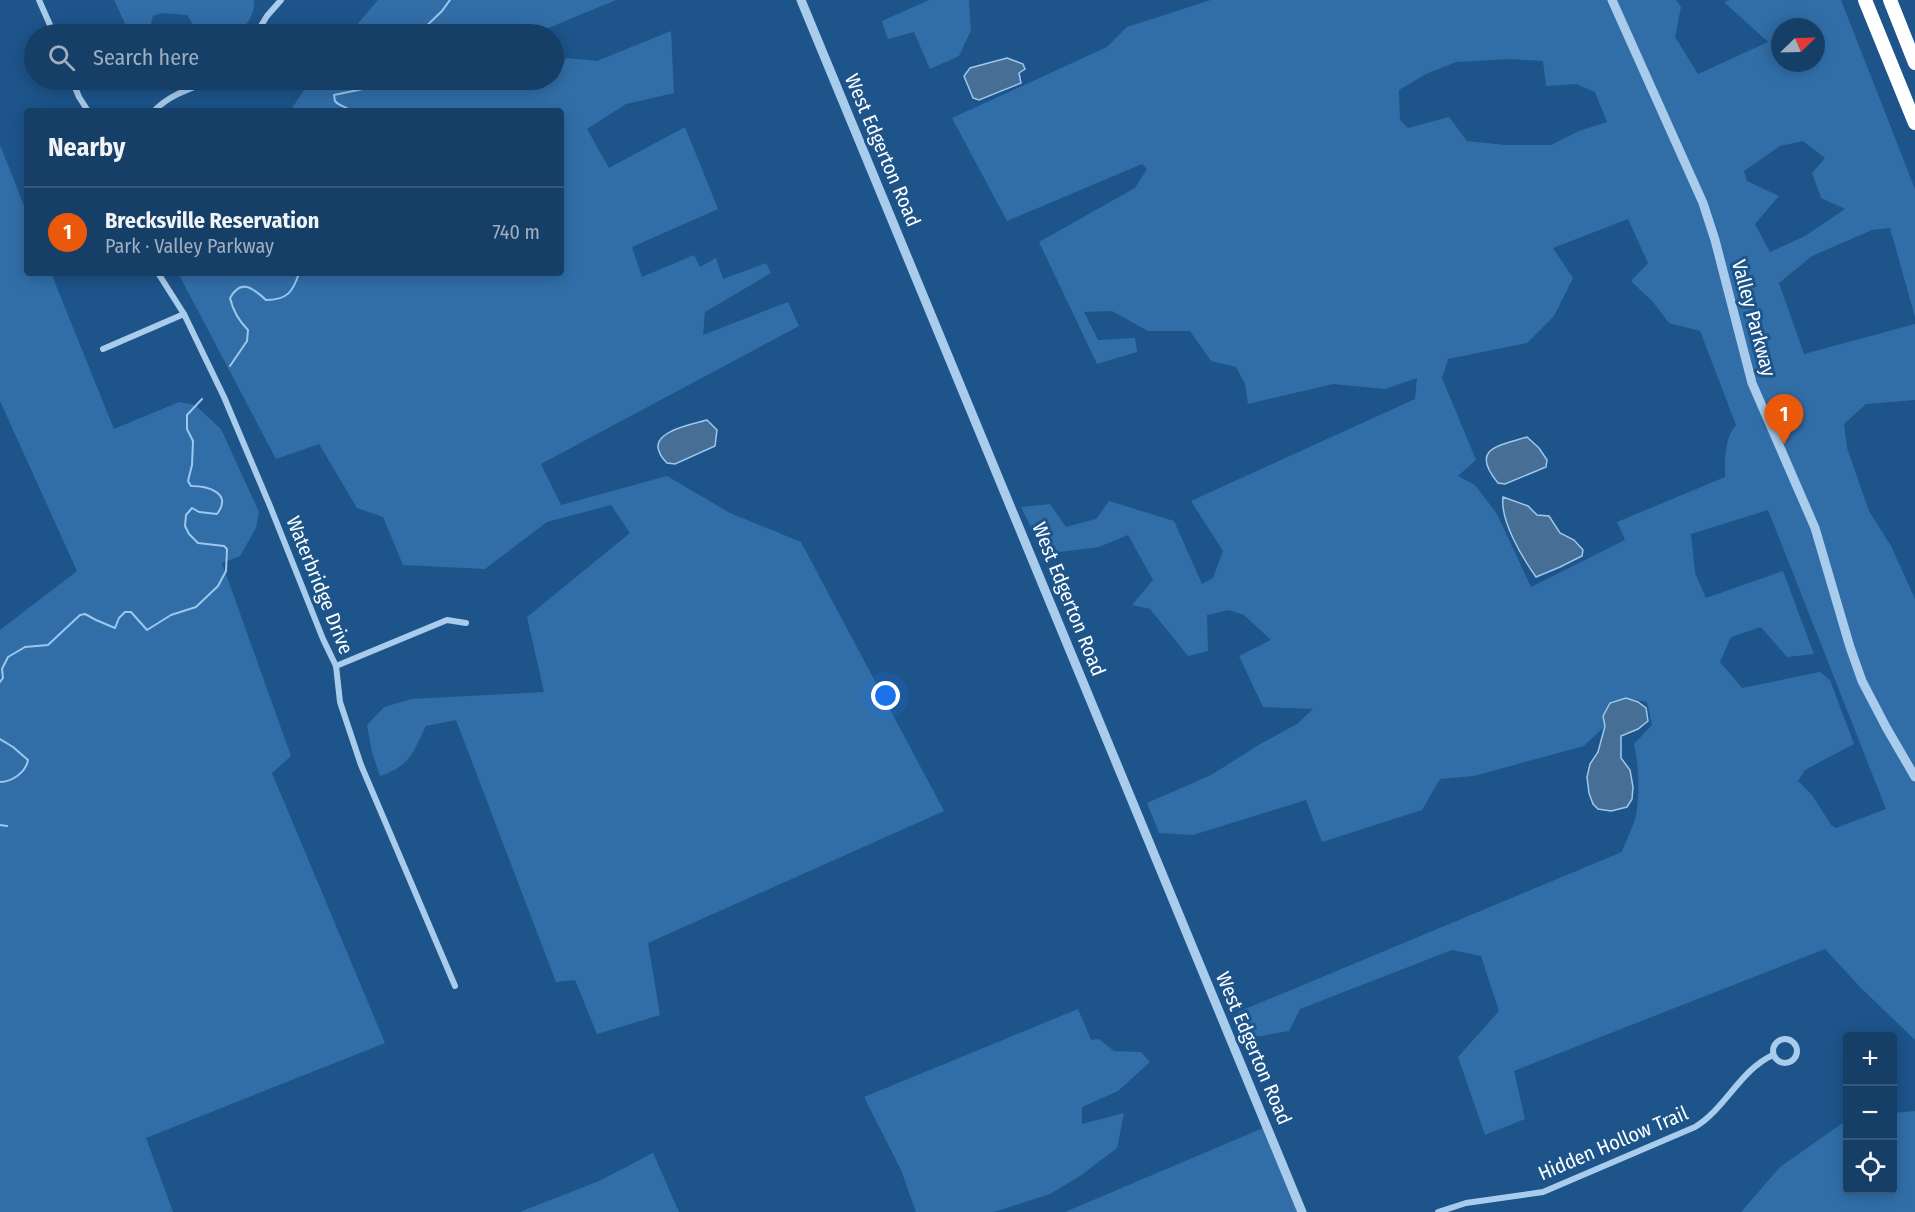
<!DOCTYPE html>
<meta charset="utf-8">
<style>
body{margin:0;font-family:"Fira Sans Condensed",sans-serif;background:#234a71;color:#f1f3f6}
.controls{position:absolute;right:18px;bottom:18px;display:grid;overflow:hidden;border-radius:6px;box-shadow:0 3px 15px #0003}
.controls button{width:54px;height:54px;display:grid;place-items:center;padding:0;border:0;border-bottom:2px solid #35587c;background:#163f68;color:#f1f3f6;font:30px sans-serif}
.compass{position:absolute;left:1771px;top:18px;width:54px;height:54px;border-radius:50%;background:#163f68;box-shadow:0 3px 15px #0003;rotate:67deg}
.you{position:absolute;left:886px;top:696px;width:21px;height:21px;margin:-15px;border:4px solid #fff;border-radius:50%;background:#1a73e8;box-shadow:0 0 0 9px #1a73e833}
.badge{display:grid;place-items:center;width:39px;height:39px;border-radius:50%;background:#ea580c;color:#fff;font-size:20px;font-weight:700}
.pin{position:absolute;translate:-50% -50px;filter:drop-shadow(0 2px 3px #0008)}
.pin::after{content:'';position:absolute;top:32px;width:21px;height:18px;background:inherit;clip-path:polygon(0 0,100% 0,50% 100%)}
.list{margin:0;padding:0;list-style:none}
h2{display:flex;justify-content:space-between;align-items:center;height:78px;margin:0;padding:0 24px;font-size:26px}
h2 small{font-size:20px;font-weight:400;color:#9eafc0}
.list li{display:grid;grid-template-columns:39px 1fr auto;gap:18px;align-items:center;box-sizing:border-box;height:90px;padding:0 24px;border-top:2px solid #35587c}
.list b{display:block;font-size:22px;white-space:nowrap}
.list p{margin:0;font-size:20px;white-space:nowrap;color:#9eafc0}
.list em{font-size:20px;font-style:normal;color:#9eafc0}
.icon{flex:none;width:33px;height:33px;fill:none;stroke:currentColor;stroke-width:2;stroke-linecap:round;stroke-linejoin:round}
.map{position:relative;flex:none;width:1915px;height:1212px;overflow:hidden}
.search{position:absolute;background:#163f68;box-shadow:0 3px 15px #0003;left:24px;top:24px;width:540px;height:66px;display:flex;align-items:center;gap:15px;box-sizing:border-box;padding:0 21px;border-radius:33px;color:#9eafc0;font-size:22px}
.panel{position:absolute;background:#163f68;box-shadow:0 3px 15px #0003;left:24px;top:108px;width:540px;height:168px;border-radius:6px}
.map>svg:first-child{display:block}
.green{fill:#316ea8;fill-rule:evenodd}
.water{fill:#476e95;stroke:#9cc7ee;stroke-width:1.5}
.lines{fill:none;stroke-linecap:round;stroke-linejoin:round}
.stream{stroke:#9cc7ee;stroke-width:2}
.minor{stroke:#a9cbec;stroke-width:6}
.tertiary{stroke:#a9cbec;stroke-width:9}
.motorway{stroke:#fff;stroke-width:14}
.labels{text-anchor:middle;stroke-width:6;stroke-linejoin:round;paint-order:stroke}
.street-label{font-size:20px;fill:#fff;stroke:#1d548a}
</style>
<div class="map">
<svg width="1915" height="1212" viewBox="0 0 1915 1212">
<rect width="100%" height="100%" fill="#1d548a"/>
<!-- green -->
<g class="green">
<path d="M114 0H254C255 15 247 23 239 34H199L187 15 162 13 153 16 148 34H130Z"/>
<path d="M378 0H616L534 34H349Z"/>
<path d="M929 0H969L971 30 959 56 930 69 914 32 888 39 882 21Z"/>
<path d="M1211 0H1676L1681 7 1675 37 1698 74 1768 42 1724 2 1730 0H1841L1915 189V317L1890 228 1872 230 1812 256 1779 283 1804 354 1915 324V400L1866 404 1844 424 1847 448 1869 511 1891 546 1915 599V1040L1861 988 1825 949 1514 1071 1525 1119 1485 1135 1458 1057 1499 1011 1481 956 1452 950 1300 1009 1289 1031 1248 1038 1238 1012 1622 852C1626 840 1633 828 1636 816 1640 792 1639 767 1634 744L1652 725 1647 702 1626 698 1603 716 1605 726 1584 746 1474 776 1440 779 1422 810 1322 842 1306 800 1193 835 1159 833 1147 803 1211 775 1262 743 1297 724 1313 709 1263 707 1239 656 1271 640 1244 615 1229 610 1207 615 1208 651 1188 656 1150 609 1132 605 1153 580 1128 535 1099 547 1044 554 1021 507 1050 504 1066 527 1096 519 1109 501 1174 521 1202 584 1213 578 1223 551 1191 501 1415 399 1417 378 1385 389 1333 384 1248 404 1245 384 1236 367 1211 361 1190 331H1148L1112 311 1084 312 1098 340 1135 338 1137 352 1097 364 1039 242 1135 188 1147 169 1142 164 1007 221 952 118 1107 47 1127 27ZM1780 27H1816V63H1780ZM1510 59 1543 61 1546 86 1576 84 1595 92 1607 122 1579 131 1551 145H1505L1467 141 1449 117 1408 128 1400 120 1399 90 1426 74 1456 62ZM1803 141 1825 158 1812 173 1821 198 1845 209 1805 236 1770 252 1755 224 1779 196 1747 181 1744 171 1780 146ZM1628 219 1648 263 1631 281 1653 302 1669 323 1700 331 1736 425C1724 439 1725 459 1725 477L1617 522 1625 540 1531 587 1497 514 1475 485 1458 476 1476 460 1442 378 1448 359 1527 343 1554 316 1573 278 1553 248ZM1768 510 1886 809 1836 828 1831 825 1812 795 1798 781 1805 770 1854 744 1830 680 1820 672 1742 688 1720 662 1731 637 1761 627 1787 657 1814 654 1783 571 1706 598 1695 573 1691 534Z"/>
<path d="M671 31 674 93 626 104 587 129 609 168 685 127 718 209 632 247 642 277 694 255 700 267 716 258 723 279 766 263 771 273 705 312 703 335 788 302 799 326 541 464 561 505 667 476 730 513 801 542 944 811 648 943 660 1015 597 1034 575 980 556 982 456 720 426 726C412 754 411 765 380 776L372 752 367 725 384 707 412 699 544 692 527 617 630 533 611 505 547 522 485 569 403 565 383 517 357 508 319 444 276 459 178 273H561V111H290L311 80 557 79 566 58 597 61Z"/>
<path d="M0 145 27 213V273H51L114 429 179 402 195 405 221 429 259 512 256 528 240 556 222 563 291 756 272 773 385 1043 146 1138 173 1212H0V630L77 571 0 401Z"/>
<path d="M1078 1009 1091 1040 1099 1039 1114 1051 1141 1052 1150 1062 1118 1091 1082 1107V1124L1124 1113 1117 1148 1080 1176 1050 1194 994 1212H916L901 1170 864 1097Z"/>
<path d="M1915 1111V1212H1741L1780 1167 1847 1120 1848 1190H1892L1893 1113Z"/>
<path d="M1263 1128 1298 1212H1065Z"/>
<path d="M653 1153 679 1212H520L599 1181Z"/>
</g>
<!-- water -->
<g class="water">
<path d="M1007 58 1023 64 1025 69 1019 73 1021 83 979 100 973 98 964 76 970 68Z"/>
<path d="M707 420 717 430 715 446 675 464 667 463C664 460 660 455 659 451 651 431 694 424 707 420Z"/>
<path d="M1527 437 1539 448 1547 460 1546 467 1505 484 1498 483C1469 448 1499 446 1527 437Z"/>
<path d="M1503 497 1528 506 1537 515 1549 516 1560 533 1574 540 1583 550 1582 556 1560 567 1536 577C1522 557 1500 521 1503 497Z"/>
<path d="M1626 698 1638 702 1646 708 1648 721 1638 729 1621 736V758L1630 770 1633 787 1632 799 1627 807 1611 811 1598 809 1593 804 1589 793 1587 777 1590 764 1598 752 1605 726 1603 716 1610 703Z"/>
</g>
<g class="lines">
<!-- stream -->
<g class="stream">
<path d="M418 34 442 11 450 0"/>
<path d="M351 111C346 106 340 107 335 101L334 95 363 89 365 80"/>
<path d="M230 366 247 341 248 330C238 320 233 311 230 298 241 278 253 288 266 300 287 300 293 292 299 273"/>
<path d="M0 682 3 678 2 669 8 657 25 647 48 645 80 615 85 614 96 620 115 628 119 618 125 612H131L147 630 171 615 196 607 218 586 226 571 227 549 224 546 198 543 189 534 185 526 186 515 192 508 199 512 217 514C233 493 208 486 191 486L188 481 192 465 193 441 187 429V415L202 399"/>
<path d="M0 739 13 747 28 760C26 772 12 782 0 782"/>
<path d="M0 825 7 826"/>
</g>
<!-- minor -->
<g class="minor">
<path d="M39 0 54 34"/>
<path d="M256 34 267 16 281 0"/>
<path d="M72 80 79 97 88 111"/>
<path d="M154 111C170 94 192 88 213 80"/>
<path d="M158 273 184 314 224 397 270 506 323 639 336 666 340 702 361 765 455 986"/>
<path d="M103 349 184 314"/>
<path d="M336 666 447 620 466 623"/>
<circle cx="1785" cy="1051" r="12"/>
<path d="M1438 1212 1466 1203 1543 1192 1695 1127C1726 1108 1740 1070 1773 1055"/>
</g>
<!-- tertiary -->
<g class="tertiary">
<path d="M801 0 1302 1212"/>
<path d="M1612 0 1703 203 1715 240 1752 383 1815 528 1850 647 1862 681 1886 727 1915 777"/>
</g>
<!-- motorway -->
<g class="motorway">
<path d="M1865 0 1915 123"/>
<path d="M1890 0 1915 63"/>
</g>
</g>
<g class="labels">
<!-- street labels -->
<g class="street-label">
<text transform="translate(883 150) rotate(67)" y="7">West Edgerton Road</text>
<text transform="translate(1754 318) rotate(75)" y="7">Valley Parkway</text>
<text transform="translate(320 585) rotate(68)" y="7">Waterbridge Drive</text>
<text transform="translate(1069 599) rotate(68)" y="7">West Edgerton Road</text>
<text transform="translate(1254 1048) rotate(67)" y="7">West Edgerton Road</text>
<text transform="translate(1613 1143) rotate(-23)" y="7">Hidden Hollow Trail</text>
</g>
</g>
</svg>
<div class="controls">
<button>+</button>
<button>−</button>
<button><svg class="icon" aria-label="locate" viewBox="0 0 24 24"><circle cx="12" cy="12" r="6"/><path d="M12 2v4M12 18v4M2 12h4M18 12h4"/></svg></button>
</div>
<svg class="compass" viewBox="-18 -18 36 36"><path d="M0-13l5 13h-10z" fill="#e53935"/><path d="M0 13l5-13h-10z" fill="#9eafc0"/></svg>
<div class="you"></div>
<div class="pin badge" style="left:1784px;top:444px">1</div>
<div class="search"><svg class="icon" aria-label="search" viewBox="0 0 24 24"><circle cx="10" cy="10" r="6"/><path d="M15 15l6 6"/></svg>Search here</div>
<section class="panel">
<h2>Nearby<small></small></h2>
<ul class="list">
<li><span class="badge">1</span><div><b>Brecksville Reservation</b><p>Park · Valley Parkway</p></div><em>740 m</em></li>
</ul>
</section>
</div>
